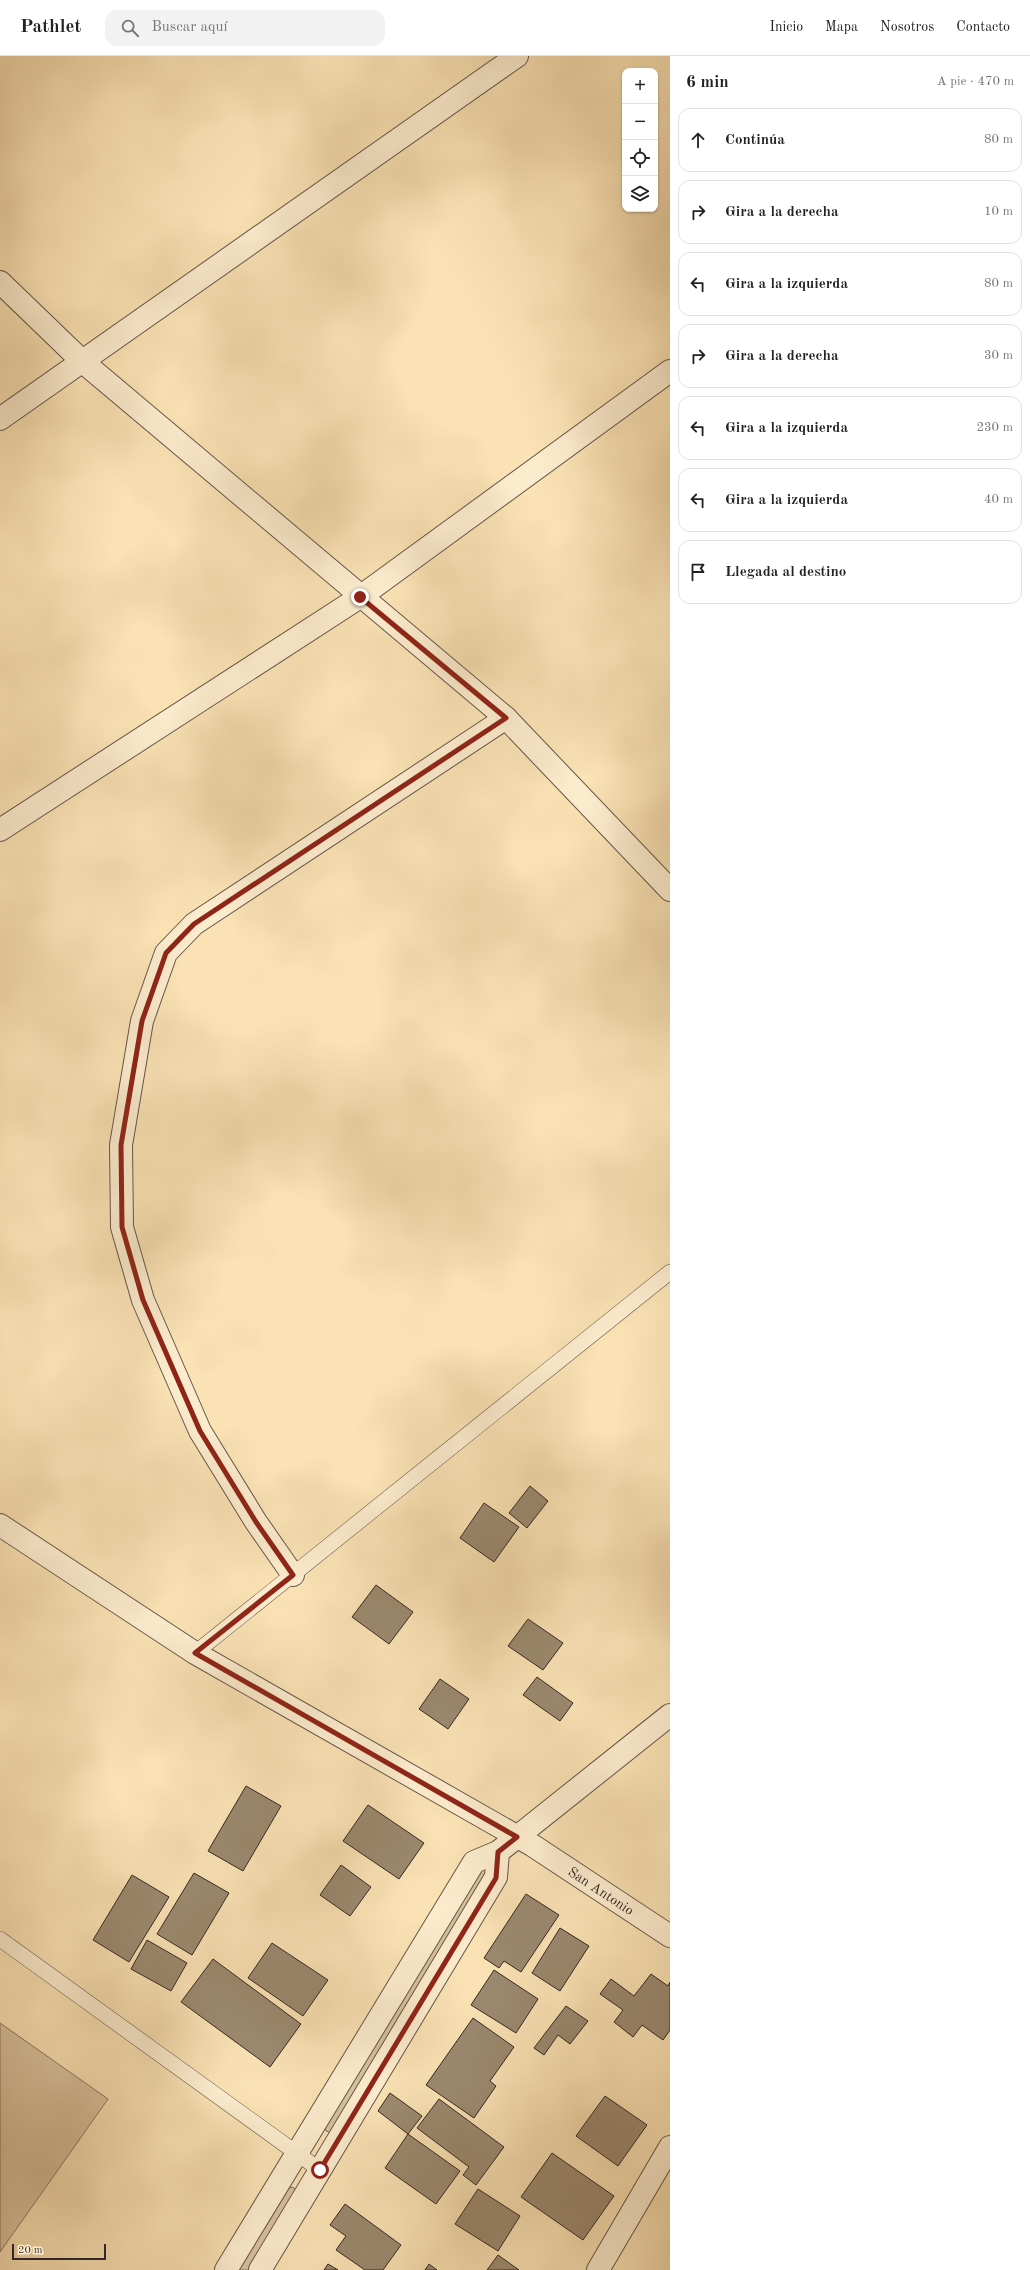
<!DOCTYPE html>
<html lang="es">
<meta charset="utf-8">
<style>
body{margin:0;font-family:"Old Standard TT",serif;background:#f2f2f2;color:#222}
.controls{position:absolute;right:12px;top:12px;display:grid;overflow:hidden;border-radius:8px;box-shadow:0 1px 3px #0004}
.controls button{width:36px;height:36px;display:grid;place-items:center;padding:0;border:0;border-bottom:1px solid #e0e0e0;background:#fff;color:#222;font:20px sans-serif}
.scale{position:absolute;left:12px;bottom:10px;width:94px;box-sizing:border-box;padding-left:4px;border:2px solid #352824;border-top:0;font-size:11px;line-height:14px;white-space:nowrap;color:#352824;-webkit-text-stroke:3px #fcecce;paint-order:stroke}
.stop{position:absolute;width:12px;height:12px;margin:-9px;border:3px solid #8f2418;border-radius:50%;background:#fff}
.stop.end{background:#8f2418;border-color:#fff;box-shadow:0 1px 4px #0008}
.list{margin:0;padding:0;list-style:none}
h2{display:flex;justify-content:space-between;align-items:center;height:52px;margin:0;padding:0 16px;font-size:17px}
h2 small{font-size:13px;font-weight:400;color:#767676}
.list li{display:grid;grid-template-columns:26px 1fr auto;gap:12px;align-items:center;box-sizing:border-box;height:64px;margin:0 8px 8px;padding:0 8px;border:1px solid #e0e0e0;border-radius:12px}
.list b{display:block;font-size:15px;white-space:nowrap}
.list em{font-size:13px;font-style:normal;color:#767676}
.icon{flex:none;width:22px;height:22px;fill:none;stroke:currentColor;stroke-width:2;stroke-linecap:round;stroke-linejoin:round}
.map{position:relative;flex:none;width:670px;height:2214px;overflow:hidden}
header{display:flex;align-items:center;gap:24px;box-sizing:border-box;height:56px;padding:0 20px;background:#fff;border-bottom:1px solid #e0e0e0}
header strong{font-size:19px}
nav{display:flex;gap:22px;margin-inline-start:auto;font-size:14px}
.search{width:280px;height:36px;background:#f2f2f2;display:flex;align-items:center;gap:10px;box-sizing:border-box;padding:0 14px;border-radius:12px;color:#767676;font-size:15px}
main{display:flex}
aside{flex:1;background:#fff}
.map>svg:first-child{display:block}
.green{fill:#d9c29c;stroke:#877560}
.building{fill:#9b896f;stroke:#352824}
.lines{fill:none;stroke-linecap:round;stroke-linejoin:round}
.service-casing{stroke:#665648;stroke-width:16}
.minor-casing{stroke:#665648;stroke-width:24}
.service{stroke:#fcecce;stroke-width:15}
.minor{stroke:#fcecce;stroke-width:22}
.route{stroke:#8f2418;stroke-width:5}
.labels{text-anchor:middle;stroke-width:4;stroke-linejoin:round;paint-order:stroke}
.street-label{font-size:14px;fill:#352824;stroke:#fcecce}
</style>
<header>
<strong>Pathlet</strong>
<div class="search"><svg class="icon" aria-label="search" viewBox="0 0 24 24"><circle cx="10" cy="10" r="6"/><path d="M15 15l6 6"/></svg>Buscar aquí</div>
<nav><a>Inicio</a><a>Mapa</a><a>Nosotros</a><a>Contacto</a></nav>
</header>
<main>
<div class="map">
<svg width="670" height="2214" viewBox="0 0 670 2214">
<rect width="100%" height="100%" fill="#fae2b4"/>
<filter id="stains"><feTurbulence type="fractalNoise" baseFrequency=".005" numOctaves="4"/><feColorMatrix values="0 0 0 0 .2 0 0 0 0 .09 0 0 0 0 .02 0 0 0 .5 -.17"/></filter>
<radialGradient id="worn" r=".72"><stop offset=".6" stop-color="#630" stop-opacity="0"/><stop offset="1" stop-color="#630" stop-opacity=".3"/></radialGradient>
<!-- green -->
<g class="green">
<path d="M484 1813 487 1815 332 2077 326 2075 325 2071 480 1815Z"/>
<path d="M0 1967 108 2043 0 2196Z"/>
<path d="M293 2131 297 2135 251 2214H239L289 2132Z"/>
</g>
<!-- building -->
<g class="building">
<path d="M530 1430 548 1445 527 1472 509 1457Z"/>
<path d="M484 1447 519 1471 494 1506 460 1482Z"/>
<path d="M376 1529 413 1556 389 1588 352 1561Z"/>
<path d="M528 1563 563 1587 543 1614 508 1590Z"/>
<path d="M537 1621 573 1647 560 1665 523 1639Z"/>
<path d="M440 1623 469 1643 448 1673 419 1653Z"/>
<path d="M246 1730 281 1750 243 1815 208 1795Z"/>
<path d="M368 1749 424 1787 399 1823 343 1785Z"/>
<path d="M341 1809 371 1831 350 1860 320 1839Z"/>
<path d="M194 1817 229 1837 192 1899 157 1878Z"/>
<path d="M132 1819 169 1841 129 1906 93 1884Z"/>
<path d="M526 1838 559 1859 521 1916 504 1905 499 1912 484 1902Z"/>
<path d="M560 1872 589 1890 560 1935 532 1917Z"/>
<path d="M147 1884 187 1907 171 1935 131 1913Z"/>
<path d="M272 1887 328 1924 303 1960 248 1922Z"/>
<path d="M213 1903 301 1968 270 2011 181 1946Z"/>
<path d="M494 1914 538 1943 516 1977 471 1949Z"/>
<path d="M651 1918 668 1930 670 1926V1974L663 1984 642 1969 633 1981 614 1966 623 1954 600 1938 611 1923 634 1940Z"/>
<path d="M566 1950 588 1965 570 1988 558 1979 544 1999 534 1992Z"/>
<path d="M473 1962 514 1991 490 2025 496 2030 474 2062 426 2029Z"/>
<path d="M390 2037 422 2060 408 2078 378 2055Z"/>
<path d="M605 2040 647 2069 618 2110 576 2080Z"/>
<path d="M439 2043 504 2091 476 2129 463 2119 469 2111 417 2072Z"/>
<path d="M408 2078 460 2115 436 2148 385 2112Z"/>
<path d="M552 2097 614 2140 583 2184 521 2141Z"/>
<path d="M478 2133 520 2160 498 2195 455 2168Z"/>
<path d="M345 2148 401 2189 383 2214H365L336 2194 346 2180 330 2169Z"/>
<path d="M498 2199 519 2214H487Z"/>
<path d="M328 2208 338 2214H324Z"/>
<path d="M429 2208 437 2214H425Z"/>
</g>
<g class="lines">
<!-- service casing -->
<g class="service-casing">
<g id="service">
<path d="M195 1597 670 1216"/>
<path d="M0 1883 320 2114"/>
</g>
</g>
<!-- minor casing -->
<g class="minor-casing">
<g id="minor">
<path d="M0 226 83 306 506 662 670 834"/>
<path d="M0 363 517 0"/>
<path d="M0 774 360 541 670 315"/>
<path id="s1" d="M0 1469 195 1597 532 1789 670 1880"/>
<path d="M293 1519 256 1466 200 1375 143 1244 122 1171 121 1089 142 965 166 897 194 868 506 662"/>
<path d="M226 2214 474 1806 498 1796 670 1659"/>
<path d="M260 2214 496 1821 498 1796"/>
<path d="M598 2214 670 2091"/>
</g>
</g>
<!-- service -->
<use href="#service" class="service"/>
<!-- minor -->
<use href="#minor" class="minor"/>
</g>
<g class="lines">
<!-- route -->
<path class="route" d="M320 2114 496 1822 498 1796 517 1781 195 1597 293 1519 256 1466 200 1375 143 1244 122 1171 121 1089 142 965 166 897 194 868 506 662 360 541"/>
</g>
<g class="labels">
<!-- street labels -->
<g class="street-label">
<text dy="5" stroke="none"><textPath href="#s1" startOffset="704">San Antonio</textPath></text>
</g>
</g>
<rect width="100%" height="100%" filter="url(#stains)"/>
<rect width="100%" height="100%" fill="url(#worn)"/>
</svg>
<div class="controls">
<button>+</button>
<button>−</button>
<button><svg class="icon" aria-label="locate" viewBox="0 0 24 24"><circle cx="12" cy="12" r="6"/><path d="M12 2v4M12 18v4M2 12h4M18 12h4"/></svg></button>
<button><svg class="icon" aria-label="layers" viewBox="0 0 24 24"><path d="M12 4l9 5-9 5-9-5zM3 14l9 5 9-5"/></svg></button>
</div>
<div class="scale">20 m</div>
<div class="stop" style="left:320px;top:2114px"></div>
<div class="stop end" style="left:360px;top:541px"></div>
</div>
<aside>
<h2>6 min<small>A pie · 470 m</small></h2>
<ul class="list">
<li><svg class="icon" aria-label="ahead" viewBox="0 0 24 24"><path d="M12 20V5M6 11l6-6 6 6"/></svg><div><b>Continúa</b></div><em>80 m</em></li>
<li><svg class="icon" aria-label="right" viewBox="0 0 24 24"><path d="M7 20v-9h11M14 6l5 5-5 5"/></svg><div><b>Gira a la derecha</b></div><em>10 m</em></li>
<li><svg class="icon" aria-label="left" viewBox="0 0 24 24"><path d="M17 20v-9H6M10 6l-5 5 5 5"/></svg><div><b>Gira a la izquierda</b></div><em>80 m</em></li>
<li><svg class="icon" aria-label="right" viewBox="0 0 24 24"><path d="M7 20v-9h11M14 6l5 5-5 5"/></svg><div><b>Gira a la derecha</b></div><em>30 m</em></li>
<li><svg class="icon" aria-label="left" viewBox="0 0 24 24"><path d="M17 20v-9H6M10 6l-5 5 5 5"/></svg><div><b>Gira a la izquierda</b></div><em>230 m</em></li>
<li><svg class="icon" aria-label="left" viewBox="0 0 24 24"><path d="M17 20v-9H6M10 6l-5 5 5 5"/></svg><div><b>Gira a la izquierda</b></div><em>40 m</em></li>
<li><svg class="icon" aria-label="arrive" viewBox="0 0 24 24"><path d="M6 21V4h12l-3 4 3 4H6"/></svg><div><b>Llegada al destino</b></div></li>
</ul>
</aside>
</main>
